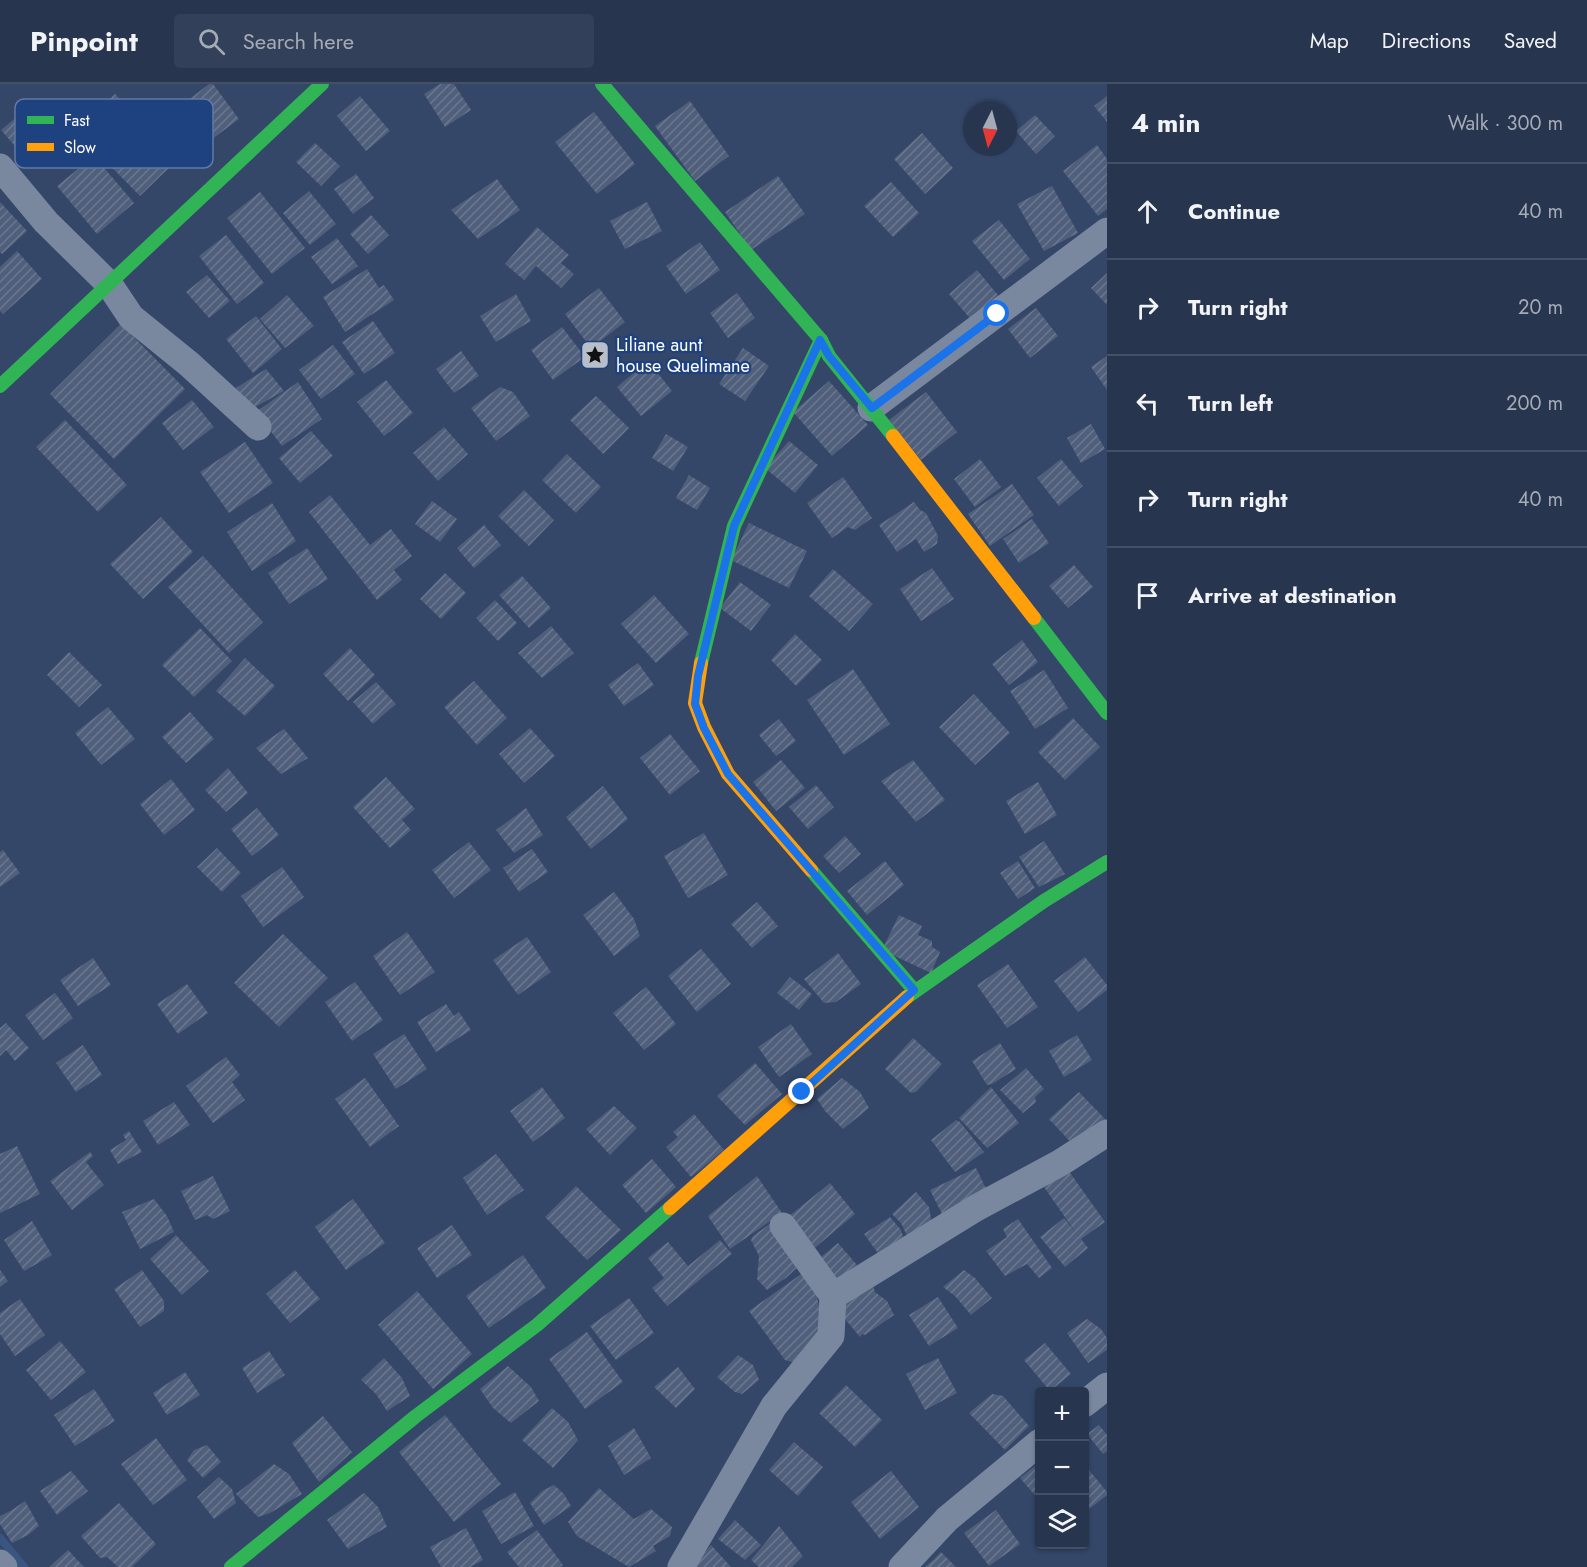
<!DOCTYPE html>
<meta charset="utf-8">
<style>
body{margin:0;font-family:Jost,sans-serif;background:#334059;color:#f1f3f6}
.controls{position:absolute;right:18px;bottom:18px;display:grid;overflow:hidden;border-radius:6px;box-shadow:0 2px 4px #0004}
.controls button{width:54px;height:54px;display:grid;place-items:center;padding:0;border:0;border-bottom:2px solid #435066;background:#27354f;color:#f1f3f6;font:30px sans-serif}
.compass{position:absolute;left:963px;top:18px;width:54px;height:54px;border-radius:50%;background:#27354f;box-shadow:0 2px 4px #0004;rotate:186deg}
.stop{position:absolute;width:18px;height:18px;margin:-14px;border:4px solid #1a73e8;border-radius:50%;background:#fff}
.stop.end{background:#1a73e8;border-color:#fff;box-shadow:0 2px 6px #0008}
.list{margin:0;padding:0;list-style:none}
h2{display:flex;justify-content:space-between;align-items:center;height:78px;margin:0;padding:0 24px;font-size:26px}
h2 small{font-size:20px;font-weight:400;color:#a4abb7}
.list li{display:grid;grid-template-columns:39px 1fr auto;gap:18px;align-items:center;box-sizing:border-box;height:96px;padding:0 24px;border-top:2px solid #435066}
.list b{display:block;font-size:22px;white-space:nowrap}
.list em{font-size:20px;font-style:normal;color:#a4abb7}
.icon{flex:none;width:33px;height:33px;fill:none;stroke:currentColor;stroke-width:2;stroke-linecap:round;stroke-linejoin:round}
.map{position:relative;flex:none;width:1107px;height:1483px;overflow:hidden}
header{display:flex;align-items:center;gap:36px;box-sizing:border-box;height:84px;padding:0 30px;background:#27354f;border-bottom:2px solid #435066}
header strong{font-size:28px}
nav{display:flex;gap:33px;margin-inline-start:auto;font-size:21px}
.search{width:420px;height:54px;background:#334059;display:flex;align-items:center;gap:15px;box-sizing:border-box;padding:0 21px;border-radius:6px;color:#a4abb7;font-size:22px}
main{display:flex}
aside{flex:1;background:#27354f}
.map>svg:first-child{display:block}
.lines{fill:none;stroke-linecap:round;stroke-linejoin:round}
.stream{stroke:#3b5582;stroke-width:8}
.building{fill:url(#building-hatch)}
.street{stroke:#7a889f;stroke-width:27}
.fast{stroke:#30b455;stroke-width:14}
.slow{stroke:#ff9f0a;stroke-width:14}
.route{stroke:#1a73e8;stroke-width:8}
.labels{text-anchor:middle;stroke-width:4.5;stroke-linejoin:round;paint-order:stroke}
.poi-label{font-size:18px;fill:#fff;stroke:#1e417f;text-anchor:start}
.key{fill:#1e417f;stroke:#627aa5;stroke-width:1.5}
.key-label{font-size:16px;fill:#fff}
</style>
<header>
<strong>Pinpoint</strong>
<div class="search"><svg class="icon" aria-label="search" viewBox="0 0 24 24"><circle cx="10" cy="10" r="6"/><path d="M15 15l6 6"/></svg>Search here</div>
<nav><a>Map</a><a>Directions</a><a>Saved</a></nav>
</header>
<main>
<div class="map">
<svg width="1107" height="1483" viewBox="0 0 1107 1483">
<defs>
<pattern id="building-hatch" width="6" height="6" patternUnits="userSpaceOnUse" patternTransform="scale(1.5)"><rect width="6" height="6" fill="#505f7b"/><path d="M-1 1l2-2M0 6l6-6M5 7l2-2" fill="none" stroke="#6a778f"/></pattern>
</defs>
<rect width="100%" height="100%" fill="#344769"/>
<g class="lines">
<!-- stream -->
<path class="stream" d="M0 1454 24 1483"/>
</g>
<!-- building -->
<g class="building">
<path d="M209 0H213L239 35 200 64 173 28Z"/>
<path d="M440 0H454L471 26 445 43 424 10Z"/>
<path d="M115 10 178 75 140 112 76 47Z"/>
<path d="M360 12 390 47 366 67 337 32Z"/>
<path d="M1107 12V38L1094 22Z"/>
<path d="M36 17 63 47 28 77 1 46Z"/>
<path d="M690 17 729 72 695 97 655 42Z"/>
<path d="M594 28 635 80 597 110 555 58Z"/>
<path d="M1035 31 1055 52 1036 70 1016 47Z"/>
<path d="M922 49 953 84 925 110 894 75Z"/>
<path d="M315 59 340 82 321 102 296 78Z"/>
<path d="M1097 61 1107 75V125L1098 132 1063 87Z"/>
<path d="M94 72 134 119 97 150 57 102Z"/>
<path d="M356 90 374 114 353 130 334 105Z"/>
<path d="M778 92 805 130 751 166 725 128Z"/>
<path d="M497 95 520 126 478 155 451 126Z"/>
<path d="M891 98 919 129 893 153 864 122Z"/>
<path d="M1052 102 1078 149 1044 167 1017 120Z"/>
<path d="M309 107 336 140 310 161 283 129Z"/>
<path d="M260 108 305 164 272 190 227 134Z"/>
<path d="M0 118 27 147 2 170 0 168Z"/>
<path d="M647 118 662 147 625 165 610 137Z"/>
<path d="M371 131 389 151 368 170 350 150Z"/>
<path d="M999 136 1030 175 1004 196 972 157Z"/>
<path d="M537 143 569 171 561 179 574 190 561 204 536 182 524 196 505 180Z"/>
<path d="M226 151 264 199 237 220 199 172Z"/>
<path d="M337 154 358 182 332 200 311 173Z"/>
<path d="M700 158 720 186 686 210 666 182Z"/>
<path d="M17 167 42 195 3 230 0 227V183Z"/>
<path d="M367 185 379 204 384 201 394 216 345 248 323 213Z"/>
<path d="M977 186 1002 216 974 239 949 210Z"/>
<path d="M1107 189V221L1091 204Z"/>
<path d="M207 191 230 217 209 234 186 208Z"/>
<path d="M599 204 625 238 591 264 565 230Z"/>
<path d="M737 209 755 234 728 254 710 229Z"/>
<path d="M516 210 531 237 496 258 480 232Z"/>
<path d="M287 211 314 242 285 264 260 235Z"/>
<path d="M1036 224 1058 252 1030 274 1008 245Z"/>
<path d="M256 232 282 265 253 289 226 255Z"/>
<path d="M373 237 395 269 364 290 342 258Z"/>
<path d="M121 240 185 305 114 375 50 310Z"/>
<path d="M562 243 585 273 553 296 531 266Z"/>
<path d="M333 261 355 290 321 315 299 286Z"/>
<path d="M743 264 769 282 745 317 719 300Z"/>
<path d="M461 267 479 292 454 309 436 285Z"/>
<path d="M1107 272V306L1091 283Z"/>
<path d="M648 277 672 307 641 332 617 303Z"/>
<path d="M266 285 284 307 250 326 236 304Z"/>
<path d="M386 296 413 329 384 352 357 318Z"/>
<path d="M829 297 868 341 832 372 793 328Z"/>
<path d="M298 298 322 335 282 362 256 328Z"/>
<path d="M500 303 513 308 530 332 496 357 471 324Z"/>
<path d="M926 308 957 348 921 376 889 336Z"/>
<path d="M596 312 629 344 603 370 570 336Z"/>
<path d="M192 316 214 343 183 366 162 339Z"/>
<path d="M65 336 127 401 98 428 36 363Z"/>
<path d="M1091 340 1105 365 1081 379 1067 354Z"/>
<path d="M444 343 468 370 438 397 413 369Z"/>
<path d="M311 347 333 372 300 399 279 374Z"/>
<path d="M666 350 688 363 673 387 652 374Z"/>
<path d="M789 357 818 381 795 409 765 384Z"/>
<path d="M245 358 273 399 229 429 200 388Z"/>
<path d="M567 370 601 403 576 429 542 396Z"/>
<path d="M980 375 1001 403 975 423 954 395Z"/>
<path d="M1061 375 1083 402 1059 422 1037 394Z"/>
<path d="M689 391 710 404 697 426 676 414Z"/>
<path d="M843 393 872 434 855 446 848 443 832 454 807 419Z"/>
<path d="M1012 400 1034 431 990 462 968 430Z"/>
<path d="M524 406 554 436 529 462 498 432Z"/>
<path d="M330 411 370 461 391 445 412 472 394 486 402 496 377 516 309 428Z"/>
<path d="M432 417 457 435 440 458 415 440Z"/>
<path d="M914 418 920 426 926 429 938 452 937 460 924 468 916 455 897 468 879 441Z"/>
<path d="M272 419 296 457 252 487 227 448Z"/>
<path d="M161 433 193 468 143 515 110 480Z"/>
<path d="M1032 435 1049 459 1019 479 1003 455Z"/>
<path d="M749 439 807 467 789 504 731 476Z"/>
<path d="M484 441 501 461 474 484 457 464Z"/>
<path d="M307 464 328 495 289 520 268 489Z"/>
<path d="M203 472 263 538 229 569 168 503Z"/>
<path d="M1074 481 1093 503 1068 524 1049 502Z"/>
<path d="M932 484 954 515 921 537 900 505Z"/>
<path d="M833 485 873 520 849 547 809 512Z"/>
<path d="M445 489 466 509 441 535 420 515Z"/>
<path d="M522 492 551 524 529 544 499 511Z"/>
<path d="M740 498 771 521 751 547 720 524Z"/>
<path d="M654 511 689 550 656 579 621 540Z"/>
<path d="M495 516 517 539 498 557 476 534Z"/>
<path d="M551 542 574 569 542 594 518 569Z"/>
<path d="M200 544 232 577 194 613 162 581Z"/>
<path d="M795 550 822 576 796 602 771 576Z"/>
<path d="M1022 556 1038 578 1009 601 992 580Z"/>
<path d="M350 564 375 591 348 617 323 590Z"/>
<path d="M69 568 102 601 79 623 47 591Z"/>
<path d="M245 574 275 602 245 632 216 607Z"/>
<path d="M638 579 654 601 624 622 608 601Z"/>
<path d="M853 585 890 640 844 671 807 616Z"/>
<path d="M1044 586 1068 624 1035 645 1010 607Z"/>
<path d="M474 597 507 634 477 661 444 623Z"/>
<path d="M376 598 396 620 373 640 353 618Z"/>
<path d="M974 610 1010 649 975 681 939 643Z"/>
<path d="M108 623 135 655 101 681 75 649Z"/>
<path d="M190 628 214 655 186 679 162 653Z"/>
<path d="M1073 634 1100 663 1065 696 1038 668Z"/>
<path d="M779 635 796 657 776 672 759 651Z"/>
<path d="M530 644 555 672 524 699 499 670Z"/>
<path d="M284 645 308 674 281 690 256 664Z"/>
<path d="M670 650 700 687 670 711 640 674Z"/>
<path d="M781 676 805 704 776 727 753 698Z"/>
<path d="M913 676 945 716 916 738 881 697Z"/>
<path d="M228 684 248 709 226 728 205 706Z"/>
<path d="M386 693 415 725 402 736 411 746 390 764 353 723Z"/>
<path d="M171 695 195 726 164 751 140 720Z"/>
<path d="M1038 698 1057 731 1025 750 1006 717Z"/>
<path d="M816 701 834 723 808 745 789 723Z"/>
<path d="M603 702 628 735 591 765 566 733Z"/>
<path d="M257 724 279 751 252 772 231 745Z"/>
<path d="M526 724 543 751 514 769 496 746Z"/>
<path d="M704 749 728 791 688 814 664 772Z"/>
<path d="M845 752 861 770 839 789 823 772Z"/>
<path d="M1044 757 1065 790 1039 803 1019 773Z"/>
<path d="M469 758 491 786 454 814 432 786Z"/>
<path d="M217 764 241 789 222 808 197 783Z"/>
<path d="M532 765 548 788 519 808 503 784Z"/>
<path d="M3 766 20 789 0 803V768Z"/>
<path d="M885 777 904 801 867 831 847 807Z"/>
<path d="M1018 777 1035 804 1018 815 1000 789Z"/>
<path d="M282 783 304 813 263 843 241 812Z"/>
<path d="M614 808 634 835 640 852 614 872 583 831Z"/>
<path d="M757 818 778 842 752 864 731 840Z"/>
<path d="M899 831 922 842 918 851 932 857V863L940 868 931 889 882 866Z"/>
<path d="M407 848 435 888 400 911 373 872Z"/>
<path d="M283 850 328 894 279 943 234 899Z"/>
<path d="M527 853 551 888 518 911 493 876Z"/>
<path d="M701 865 731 900 697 928 668 892Z"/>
<path d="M838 869 861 900 836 918 824 919 804 895Z"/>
<path d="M1085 873 1107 901V906L1078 928 1054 897Z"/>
<path d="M93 874 111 901 78 922 60 896Z"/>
<path d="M1008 880 1038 923 1007 944 977 901Z"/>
<path d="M790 893 812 910 799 926 777 909Z"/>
<path d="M355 898 383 936 352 957 325 918Z"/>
<path d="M187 900 208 929 178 950 157 920Z"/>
<path d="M646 903 676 940 644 966 613 929Z"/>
<path d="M55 909 73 934 43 956 25 931Z"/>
<path d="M446 920 454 932 459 928 471 946 436 968 417 938Z"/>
<path d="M6 939 29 964 15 977 6 966 0 972V944Z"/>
<path d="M791 940 812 970 779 993 758 963Z"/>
<path d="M404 950 427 985 396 1005 373 970Z"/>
<path d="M1077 951 1092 976 1064 993 1049 967Z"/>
<path d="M913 954 942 980 916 1008 911 1009 885 985Z"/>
<path d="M1000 959 1016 985 992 1000 987 1001 972 977Z"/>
<path d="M83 961 102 991 76 1008 56 979Z"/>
<path d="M226 973 240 991 232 998 245 1016 213 1039 186 1002Z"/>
<path d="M755 979 782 1010 745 1041 717 1012Z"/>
<path d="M1026 984 1044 1005 1035 1013 1036 1018 1023 1029 1000 1006Z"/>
<path d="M365 994 399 1042 370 1063 335 1015Z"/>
<path d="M842 994 860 1008 869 1024 843 1045 825 1027 817 1015Z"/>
<path d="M542 1003 565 1034 533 1058 510 1027Z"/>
<path d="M991 1003 1019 1039 987 1064 959 1034Z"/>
<path d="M1079 1008 1107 1037 1078 1066 1049 1035Z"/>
<path d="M174 1018 190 1041 158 1061 143 1037Z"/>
<path d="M614 1022 637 1044 610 1071 586 1045Z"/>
<path d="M694 1030 724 1066 691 1093 666 1063 678 1053 673 1048Z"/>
<path d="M956 1036 960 1038 984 1068 955 1088 931 1056Z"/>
<path d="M129 1047 142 1068 118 1080 110 1066 126 1056 123 1051Z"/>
<path d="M17 1062 40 1110 0 1129V1070Z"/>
<path d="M90 1068 93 1072 86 1078 104 1101 72 1126 50 1097Z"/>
<path d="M496 1070 524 1106 487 1131 463 1094Z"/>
<path d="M652 1075 676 1103 646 1129 622 1101Z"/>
<path d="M976 1084 990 1113 944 1134 930 1106Z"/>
<path d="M1068 1086 1105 1138 1081 1155 1088 1164 1065 1183 1040 1153 1064 1134 1076 1149 1044 1103Z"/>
<path d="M213 1092 230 1127 213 1135 207 1131 195 1136 181 1107Z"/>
<path d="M757 1092 782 1129 730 1165 708 1132Z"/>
<path d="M830 1099 855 1130 811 1167 788 1133Z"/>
<path d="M576 1102 621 1146 587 1176 545 1133Z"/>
<path d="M916 1108 929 1123 932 1140 907 1152 901 1139 892 1130Z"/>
<path d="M154 1115 167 1132 174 1148 140 1165 122 1128Z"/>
<path d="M353 1115 385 1159 346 1186 315 1143Z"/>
<path d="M890 1133 901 1146 906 1163 883 1176 864 1150Z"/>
<path d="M1018 1135 1052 1184 1039 1194 1027 1180 1005 1192 986 1167 1007 1153 1003 1145Z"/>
<path d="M32 1137 52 1171 24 1187 4 1156Z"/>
<path d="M771 1139 802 1179 786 1194 767 1206 757 1195 759 1172 751 1156 753 1152Z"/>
<path d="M452 1141 472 1171 437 1194 417 1164Z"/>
<path d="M176 1151 209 1187 182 1211 150 1175Z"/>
<path d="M720 1156 732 1170 667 1222 652 1204 664 1194 648 1174 668 1158 688 1182Z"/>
<path d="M838 1159 857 1181 835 1199 816 1177Z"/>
<path d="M523 1171 546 1204 489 1244 466 1212Z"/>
<path d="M0 1186 8 1197 0 1203Z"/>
<path d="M142 1186 164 1217V1227L140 1243 114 1205Z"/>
<path d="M295 1186 320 1215 290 1239 266 1210Z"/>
<path d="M964 1186 975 1194 992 1214 971 1231 955 1212 943 1203Z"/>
<path d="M804 1188 815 1205 825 1248 792 1278 785 1276 749 1227Z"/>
<path d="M871 1196 875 1208 887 1217 894 1231 865 1251 862 1250 860 1253 835 1223Z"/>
<path d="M417 1207 472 1270 433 1305 378 1241Z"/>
<path d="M938 1213 958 1244 929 1262 909 1231Z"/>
<path d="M629 1214 654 1249 616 1276 590 1242Z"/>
<path d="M20 1215 45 1251 15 1272 0 1250V1229Z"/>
<path d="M1087 1235 1101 1245 1107 1254V1266L1088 1279 1067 1249Z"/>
<path d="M587 1248 623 1298 585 1325 549 1275Z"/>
<path d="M60 1257 86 1288 51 1316 26 1286Z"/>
<path d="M1045 1259 1071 1290 1050 1307 1024 1276Z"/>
<path d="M269 1267 285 1291 257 1309 242 1284Z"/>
<path d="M738 1271 753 1281 759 1296 742 1310 735 1308 717 1293Z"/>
<path d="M384 1274 402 1294 410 1312 387 1327 376 1310 361 1296Z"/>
<path d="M938 1274 957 1309 925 1326 906 1290Z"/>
<path d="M508 1282 531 1303 539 1317 511 1339 493 1324 480 1305Z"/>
<path d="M678 1283 695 1305 676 1324 654 1303Z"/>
<path d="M185 1288 200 1311 167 1331 153 1309Z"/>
<path d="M846 1301 882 1336 855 1363 819 1329Z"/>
<path d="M94 1305 115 1337 75 1362 54 1331Z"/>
<path d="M992 1310 1003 1312 1029 1342 1005 1366 969 1329Z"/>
<path d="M552 1324 568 1338 578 1356 553 1384 522 1356Z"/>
<path d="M445 1331 501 1400 454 1438 399 1368Z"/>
<path d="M323 1332 352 1368 319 1398 292 1359Z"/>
<path d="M1099 1341 1107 1351V1367L1103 1370 1087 1350Z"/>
<path d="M634 1344 651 1374 624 1391 608 1362Z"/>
<path d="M156 1354 187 1396 153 1421 121 1380Z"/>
<path d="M794 1358 823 1383 798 1412 769 1386Z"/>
<path d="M207 1361 221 1378 203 1394 187 1376 194 1366Z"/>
<path d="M1040 1378V1417L1020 1394Z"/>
<path d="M274 1380 289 1390 302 1410 270 1429 258 1433 236 1410Z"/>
<path d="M1084 1380 1107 1408V1411L1084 1429Z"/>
<path d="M71 1387 88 1407 57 1431 40 1407Z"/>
<path d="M891 1387 919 1423 880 1455 851 1418Z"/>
<path d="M219 1393 232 1405 236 1419 214 1435 197 1413Z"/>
<path d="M554 1401 564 1410 571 1422 544 1441 530 1419 542 1407Z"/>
<path d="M599 1404 634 1435 651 1425 672 1443 670 1452 653 1462 656 1467 629 1483 577 1452 568 1438Z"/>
<path d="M515 1408 534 1442 501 1460 482 1427Z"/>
<path d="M364 1409 378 1423 387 1443 348 1465 327 1436Z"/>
<path d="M25 1417 39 1442 28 1451 12 1459 0 1440V1432L12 1426Z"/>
<path d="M119 1419 156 1460 132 1483H118L107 1473 100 1474 81 1452Z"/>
<path d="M996 1426 1020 1460 989 1482 964 1449Z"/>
<path d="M735 1436 761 1461 745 1476 718 1455Z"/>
<path d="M779 1442 803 1472 792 1483H759L751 1476Z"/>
<path d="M466 1444 483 1476 470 1483H441L430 1463Z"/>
<path d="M537 1446 563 1481 560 1483H519L507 1468Z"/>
<path d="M711 1461 731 1483H693Z"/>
<path d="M68 1466 84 1483H49Z"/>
<path d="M941 1468 956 1483H925L933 1476Z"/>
</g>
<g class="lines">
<!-- street -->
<g class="street">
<path d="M0 83 46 138 109 200 131 233 189 280 258 343"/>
<path d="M871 324 1107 147"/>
<path d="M783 1142 833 1212"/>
<path d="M1084 1320 1107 1302"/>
<path d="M0 1479 4 1483"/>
<path d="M681 1483 774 1322 831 1252 833 1212 976 1124 1060 1079 1107 1049"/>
<path d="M902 1483 947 1435 1040 1358"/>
</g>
<!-- fast -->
<g class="fast">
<path d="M602 0 821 256 829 272 893 352"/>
<path d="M0 302 322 0"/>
<path d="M1034 534 1107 629"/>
<path d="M701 579 734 442 821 256"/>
<path d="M811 786 914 906"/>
<path d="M907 913 1044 817 1107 778"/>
<path d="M231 1483 416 1332 537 1241 670 1124"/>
</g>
<!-- slow -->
<g class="slow">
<path d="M893 352 1034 534"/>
<path d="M701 579 695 619 704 643 728 690 811 786"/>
<path d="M670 1124 907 913"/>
</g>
</g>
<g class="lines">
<!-- route -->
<path class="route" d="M802 1008 914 906 728 690 704 644 695 620 698 592 734 442 820 256 829 272 872 324 997 230"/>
</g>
<!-- icons -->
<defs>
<g id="sight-square" transform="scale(1.5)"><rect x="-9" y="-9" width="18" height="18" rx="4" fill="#b8bfca" stroke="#1e417f"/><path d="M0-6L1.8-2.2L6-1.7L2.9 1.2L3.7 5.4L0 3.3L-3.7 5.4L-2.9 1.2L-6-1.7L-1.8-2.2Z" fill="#111"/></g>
</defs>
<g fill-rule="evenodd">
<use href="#sight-square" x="595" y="271"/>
</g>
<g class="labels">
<!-- poi labels -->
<g class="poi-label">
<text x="616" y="267">Liliane aunt<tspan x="616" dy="21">house Quelimane</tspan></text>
</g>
</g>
<!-- legend -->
<rect x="15" y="15" width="198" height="69" rx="9" class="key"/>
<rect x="27" y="32" width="27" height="8" fill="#30b455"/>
<rect x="27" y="59" width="27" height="8" fill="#ff9f0a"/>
<g class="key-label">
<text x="64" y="42">Fast</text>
<text x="64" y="69">Slow</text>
</g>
</svg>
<div class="controls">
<button>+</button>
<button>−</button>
<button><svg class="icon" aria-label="layers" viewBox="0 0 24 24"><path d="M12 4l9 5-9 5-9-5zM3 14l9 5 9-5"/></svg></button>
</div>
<svg class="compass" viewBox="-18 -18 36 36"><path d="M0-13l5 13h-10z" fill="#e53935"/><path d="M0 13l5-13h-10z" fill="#a4abb7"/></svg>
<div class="stop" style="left:997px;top:230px"></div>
<div class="stop end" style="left:802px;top:1008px"></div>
</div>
<aside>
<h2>4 min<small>Walk · 300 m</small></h2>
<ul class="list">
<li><svg class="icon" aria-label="ahead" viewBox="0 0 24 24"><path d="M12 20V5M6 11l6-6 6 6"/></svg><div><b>Continue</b></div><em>40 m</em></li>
<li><svg class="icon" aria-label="right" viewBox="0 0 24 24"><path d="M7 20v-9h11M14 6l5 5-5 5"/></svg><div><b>Turn right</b></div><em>20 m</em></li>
<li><svg class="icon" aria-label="left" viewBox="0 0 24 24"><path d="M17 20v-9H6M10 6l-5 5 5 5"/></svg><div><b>Turn left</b></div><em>200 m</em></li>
<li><svg class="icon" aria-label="right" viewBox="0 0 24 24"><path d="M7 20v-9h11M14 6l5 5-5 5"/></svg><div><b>Turn right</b></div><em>40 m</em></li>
<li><svg class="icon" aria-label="arrive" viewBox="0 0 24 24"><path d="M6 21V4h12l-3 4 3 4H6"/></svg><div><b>Arrive at destination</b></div></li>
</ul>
</aside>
</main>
